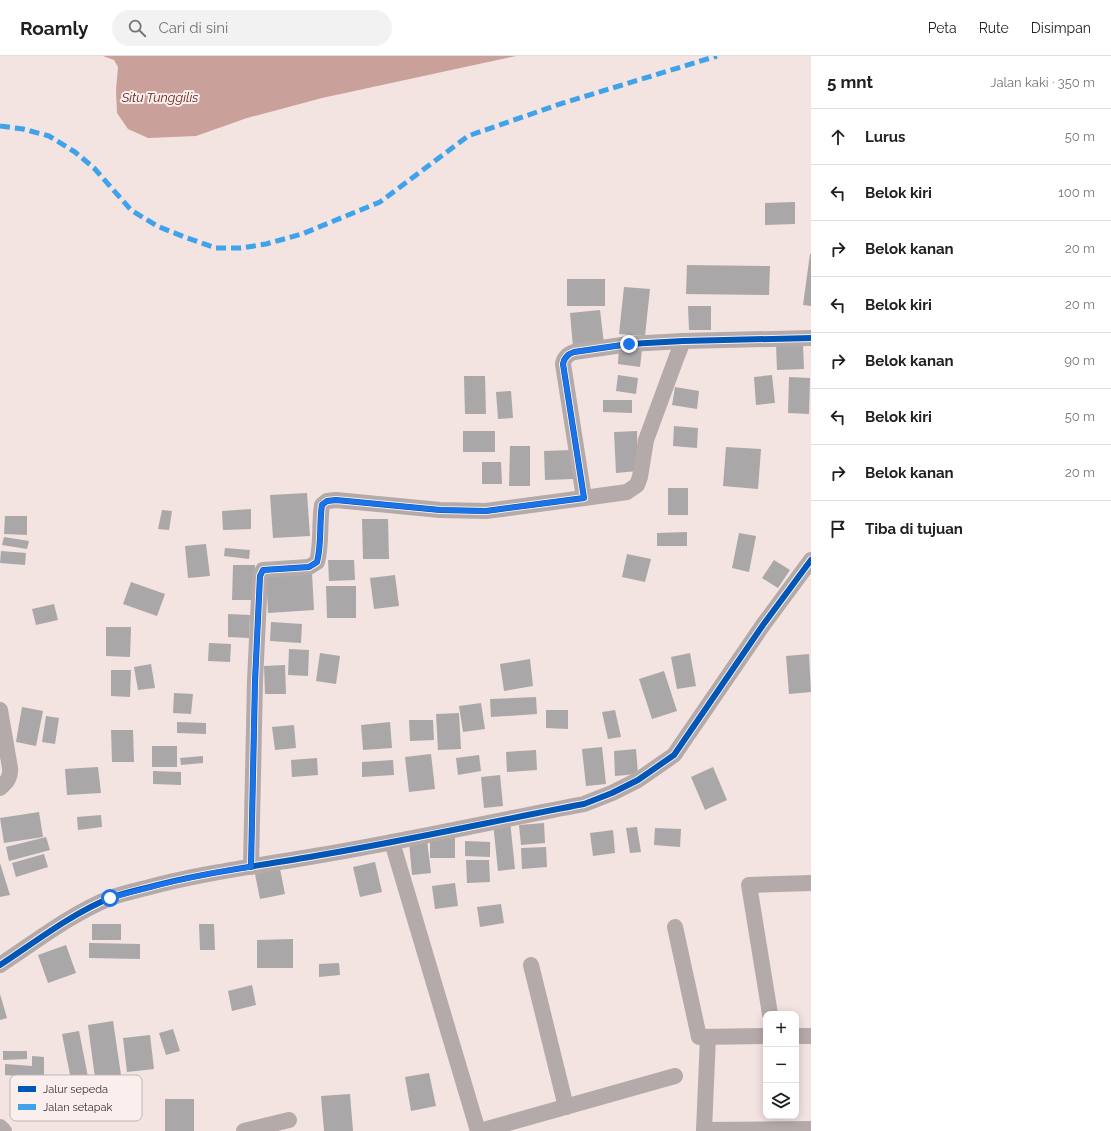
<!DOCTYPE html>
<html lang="id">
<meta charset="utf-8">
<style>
body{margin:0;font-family:Raleway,sans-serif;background:#f2f2f2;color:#202124}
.controls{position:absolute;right:12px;bottom:12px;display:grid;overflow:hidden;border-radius:8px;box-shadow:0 2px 10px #0003}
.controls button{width:36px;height:36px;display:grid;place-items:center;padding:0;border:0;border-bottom:1px solid #e0e0e0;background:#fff;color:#202124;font:20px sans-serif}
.stop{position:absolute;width:12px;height:12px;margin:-9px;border:3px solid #1a73e8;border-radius:50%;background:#fff}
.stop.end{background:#1a73e8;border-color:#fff;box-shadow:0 1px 4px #0008}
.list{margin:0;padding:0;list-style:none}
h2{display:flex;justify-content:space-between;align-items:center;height:52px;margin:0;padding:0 16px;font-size:17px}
h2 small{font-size:13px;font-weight:400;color:#757577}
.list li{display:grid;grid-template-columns:26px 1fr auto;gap:12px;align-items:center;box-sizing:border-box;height:56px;padding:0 16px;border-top:1px solid #e0e0e0}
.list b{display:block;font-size:15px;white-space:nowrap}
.list em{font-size:13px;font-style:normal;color:#757577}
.icon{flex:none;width:22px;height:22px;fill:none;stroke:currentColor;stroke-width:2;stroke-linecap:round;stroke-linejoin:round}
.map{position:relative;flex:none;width:811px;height:1075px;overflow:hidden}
header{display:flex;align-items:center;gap:24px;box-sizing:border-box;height:56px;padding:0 20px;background:#fff;border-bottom:1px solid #e0e0e0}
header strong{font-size:19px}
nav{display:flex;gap:22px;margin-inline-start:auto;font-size:14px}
.search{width:280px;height:36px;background:#f2f2f2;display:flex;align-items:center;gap:10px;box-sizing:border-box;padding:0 14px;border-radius:22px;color:#757577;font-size:15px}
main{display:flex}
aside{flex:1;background:#fff}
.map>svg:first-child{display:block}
.water{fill:#caa09b}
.building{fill:#aaa7a9}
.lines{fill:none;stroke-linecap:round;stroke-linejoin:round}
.minor{stroke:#b4aaa9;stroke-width:16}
.quiet{stroke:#3fa3eb;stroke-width:5;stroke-dasharray:10 5;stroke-linecap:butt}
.cycleway-casing{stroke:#fbefee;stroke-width:8}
.cycleway{stroke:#0057b8;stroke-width:6}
.route{stroke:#1a73e8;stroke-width:5}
.labels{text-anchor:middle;stroke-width:4;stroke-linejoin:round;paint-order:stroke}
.water-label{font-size:13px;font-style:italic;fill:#66231f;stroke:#fbefee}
.key{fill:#fbefee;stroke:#c2b6b5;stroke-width:1}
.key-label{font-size:11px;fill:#3c312f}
</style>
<header>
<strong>Roamly</strong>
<div class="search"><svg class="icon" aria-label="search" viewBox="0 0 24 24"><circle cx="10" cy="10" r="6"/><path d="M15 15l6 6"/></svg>Cari di sini</div>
<nav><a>Peta</a><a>Rute</a><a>Disimpan</a></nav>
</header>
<main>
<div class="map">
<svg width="811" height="1075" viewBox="0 0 811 1075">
<rect width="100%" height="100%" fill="#f3e3e1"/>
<!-- water -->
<path class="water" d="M103 0H516L322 42 247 62 196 80 148 82 128 73 117 57 116 34 118 11 114 4Z"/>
<!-- building -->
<g class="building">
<path d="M795 146V168L765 169V147Z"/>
<path d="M810 198H811V250L803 249Z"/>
<path d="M687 209 770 210 769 239 686 238Z"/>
<rect x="567" y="223" width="38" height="27"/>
<path d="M624 231 650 233 645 280 619 278Z"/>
<path d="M688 250H711V274H689Z"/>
<path d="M600 254 604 288 573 291 570 257Z"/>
<path d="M803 288 804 313 777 314 776 289Z"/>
<path d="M619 290 642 293 640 311 618 308Z"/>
<path d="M618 319 638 322 636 338 616 335Z"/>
<path d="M772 319 775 347 756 349 754 321Z"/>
<path d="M464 320H485L486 358H465Z"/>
<path d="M789 321 810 322 809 358 788 357Z"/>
<path d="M675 331 699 335 697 353 672 349Z"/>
<path d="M511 335 513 362 498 363 496 336Z"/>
<path d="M603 344H632V357L603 356Z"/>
<path d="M674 370 698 372 697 392 673 390Z"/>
<rect x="463" y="375" width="32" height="21"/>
<path d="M637 375 638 415 616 417 614 376Z"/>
<path d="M510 390H530V430H509Z"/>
<path d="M726 391 761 393 758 433 723 430Z"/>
<path d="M572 394 574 423 545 424 544 395Z"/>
<path d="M482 406H501L502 428H482Z"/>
<rect x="668" y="432" width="20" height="27"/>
<path d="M307 437 310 480 273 482 270 439Z"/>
<path d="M251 453V473L223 474 222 455Z"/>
<path d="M162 454 172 455 169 474 158 473Z"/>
<path d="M5 460H27V479L4 478Z"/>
<path d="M362 463H388L389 503H363Z"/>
<path d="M687 476V490H657V477Z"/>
<path d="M739 477 756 480 749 516 732 512Z"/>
<path d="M4 481 29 485 27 493 2 489Z"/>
<path d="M206 488 210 520 188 522 185 490Z"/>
<path d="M225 492 250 494 249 503 224 500Z"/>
<path d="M1 495 26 497 25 509 0 507Z"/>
<path d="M627 498 651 503 645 526 622 521Z"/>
<path d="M328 504H354L355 524 329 525Z"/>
<path d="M774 504 790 514 778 532 762 522Z"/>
<path d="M233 509H255L254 544H232Z"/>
<path d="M312 517 314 554 268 557 266 519Z"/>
<path d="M395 519 399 550 374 553 370 522Z"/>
<path d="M131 526 165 538 157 560 123 548Z"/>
<path d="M326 530H356V562H327Z"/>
<path d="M54 548 58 564 36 569 32 553Z"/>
<path d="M228 558 250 559 249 582 228 581Z"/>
<path d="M271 566 302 568 301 587 270 585Z"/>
<path d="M106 571H131L130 601 106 600Z"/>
<path d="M209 587 231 588 230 606 208 605Z"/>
<path d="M289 593 309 594 308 620 288 619Z"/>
<path d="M320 597 340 600 336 628 316 625Z"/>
<path d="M690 597 696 630 677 633 671 601Z"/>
<path d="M809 598 811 636 789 638 786 600Z"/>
<path d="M530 603 533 630 504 635 500 608Z"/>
<path d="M151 608 155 632 138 634 134 611Z"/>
<path d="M285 609 286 638H265L264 610Z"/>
<path d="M111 614H131L130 641 111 640Z"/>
<path d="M664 615 677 655 652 663 639 623Z"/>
<path d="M174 637 193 638 191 658 173 657Z"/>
<path d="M536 641 537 658 491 661 490 643Z"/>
<path d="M481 647 485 673 463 676 459 650Z"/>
<path d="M22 651 43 655 36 690 16 686Z"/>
<path d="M546 654H568V673L546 672Z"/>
<path d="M615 654 621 681 608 683 602 656Z"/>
<path d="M459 657 461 693 438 694 436 658Z"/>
<path d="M46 660 59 662 55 688 42 686Z"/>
<path d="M409 664H433L434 684 410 685Z"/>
<path d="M177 666 206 667V678L177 677Z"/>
<path d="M390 666 392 692 363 694 361 669Z"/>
<path d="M294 669 296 692 275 694 272 671Z"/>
<path d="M111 674H133L134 706H112Z"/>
<rect x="152" y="690" width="25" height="21"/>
<path d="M602 691 606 728 586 730 582 693Z"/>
<path d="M636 693 638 718 615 720 614 695Z"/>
<path d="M536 694 537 714 507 716 506 696Z"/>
<path d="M431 698 435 733 409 736 405 701Z"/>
<path d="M479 699 481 715 458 719 456 702Z"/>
<path d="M203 700V707L181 709 180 702Z"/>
<path d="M317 702 318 719 292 721 291 704Z"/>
<path d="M393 704 394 719 362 721V706Z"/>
<path d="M98 711 101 737 67 739 65 713Z"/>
<path d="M713 711 727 744 705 754 691 721Z"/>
<path d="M153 715 181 716V729L153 728Z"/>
<path d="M500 719 503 750 484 752 481 721Z"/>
<path d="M39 756 43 781 4 787 0 762Z"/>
<path d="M101 759 102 771 78 774 77 761Z"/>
<path d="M510 765 515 813 498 815 493 767Z"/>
<path d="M544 767 545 787 521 789 519 769Z"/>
<path d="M637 771 641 796 630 797 626 772Z"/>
<path d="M655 772 681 773 680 791 654 789Z"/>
<path d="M613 774 615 797 593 800 590 777Z"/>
<path d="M46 781 50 794 9 805 6 791Z"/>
<path d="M455 782V802H430V783Z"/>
<path d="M427 784 431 817 412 819 409 786Z"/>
<path d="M465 785 490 786V801L465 800Z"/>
<path d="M546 791 547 811 522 813 521 792Z"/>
<path d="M44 798 48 811 16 821 12 807Z"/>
<path d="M466 804H489L490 826 467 827Z"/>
<path d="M375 806 382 836 360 841 353 811Z"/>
<path d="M0 807 10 839 0 841Z"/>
<path d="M280 813 285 838 260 843 255 818Z"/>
<path d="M455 827 458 850 435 853 432 830Z"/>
<path d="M501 848 504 867 480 871 477 851Z"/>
<rect x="92" y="868" width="29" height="16"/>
<path d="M199 868H214L215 894H200Z"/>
<path d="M293 883V912H257V884Z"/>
<path d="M89 887 140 888V903L89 902Z"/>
<path d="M66 889 76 917 48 927 38 899Z"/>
<path d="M339 907 340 919 319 921V908Z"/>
<path d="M252 929 256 949 232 955 228 935Z"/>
<path d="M0 938 7 962 0 964Z"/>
<path d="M113 965 121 1019 95 1022 88 969Z"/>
<path d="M173 973 180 995 166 999 159 977Z"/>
<path d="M79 975 88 1021 71 1024 62 978Z"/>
<path d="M150 979 154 1013 127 1016 123 982Z"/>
<path d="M3 995H27V1003L3 1004Z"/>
<path d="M32 1000 44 1001V1038L32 1037V1021L5 1019V1008L32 1010Z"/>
<path d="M429 1017 436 1050 411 1055 405 1021Z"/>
<path d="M350 1038 353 1075H324L321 1040Z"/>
<rect x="165" y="1043" width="29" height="32"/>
</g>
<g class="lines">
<!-- minor -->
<g class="minor">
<path d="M584 442 627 436 637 429 640 421 646 384 677 300 683 285"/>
<path d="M0 654 10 712C11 721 7 726 0 732"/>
<path d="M392 786 478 1075"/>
<path d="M251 811 255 625 260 520 263 514 309 511 317 506C322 487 319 468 322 449L327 445 336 444 440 454 486 455 584 442 563 308C564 302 568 298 574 296L629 288 683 285 811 282"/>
<path d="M675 871 699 981 766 980"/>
<path d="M0 909C35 886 71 858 110 842 121 838 134 835 146 832 201 817 258 810 315 800 405 785 494 765 584 748L612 737 638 724 674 699 763 569 811 504"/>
<path d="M531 909 566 1051"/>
<path d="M770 958 749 829 811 827"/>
<path d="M796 980H811"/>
<path d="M708 981 704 1074 811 1073"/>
<path d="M0 1071 4 1075"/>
<path d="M244 1075 289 1064"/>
<path d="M480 1075 675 1020"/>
</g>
<!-- quiet -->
<path class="quiet" d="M0 70 23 73 49 80 75 96 94 112 131 154 157 170 187 182 216 192H241L266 188 302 178 380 146 468 80 560 48 717 0"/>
<!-- cycleway casing -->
<g class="cycleway-casing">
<g id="cycleway">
<path d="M251 811 255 625 260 520 263 514 309 511 317 506C322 487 319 468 322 449L327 445 336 444 440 454 486 455 584 442 563 308C564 302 568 298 574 296L629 288 683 285 811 282"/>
<path d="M0 909C35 886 71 858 110 842 121 838 134 835 146 832 201 817 258 810 315 800 405 785 494 765 584 748L612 737 638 724 674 699 763 569 811 504"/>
</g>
</g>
<!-- cycleway -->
<use href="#cycleway" class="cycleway"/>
</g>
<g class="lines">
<!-- route -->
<path class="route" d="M110 842C157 829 203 817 251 811L255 625 260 520 263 514 309 511 317 506C322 487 319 468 322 448L327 445 336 444 440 454 486 455 584 442 563 308C564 302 568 298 574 296L629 288"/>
</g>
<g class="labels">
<!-- water labels -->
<g class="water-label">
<text x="160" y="46">Situ Tunggilis</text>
</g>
</g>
<!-- legend -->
<rect x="10" y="1019" width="132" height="46" rx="6" class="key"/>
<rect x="18" y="1030" width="18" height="6" fill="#0057b8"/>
<rect x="18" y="1048" width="18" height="6" fill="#3fa3eb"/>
<g class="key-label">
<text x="43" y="1037">Jalur sepeda</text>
<text x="43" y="1055">Jalan setapak</text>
</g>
</svg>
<div class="controls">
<button>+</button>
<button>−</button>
<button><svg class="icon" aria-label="layers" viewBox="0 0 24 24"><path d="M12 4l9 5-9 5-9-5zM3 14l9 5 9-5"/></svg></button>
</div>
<div class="stop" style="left:110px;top:842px"></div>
<div class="stop end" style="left:629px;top:288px"></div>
</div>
<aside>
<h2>5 mnt<small>Jalan kaki · 350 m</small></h2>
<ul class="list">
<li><svg class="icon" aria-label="ahead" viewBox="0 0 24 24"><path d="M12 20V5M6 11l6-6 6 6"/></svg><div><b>Lurus</b></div><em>50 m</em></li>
<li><svg class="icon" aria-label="left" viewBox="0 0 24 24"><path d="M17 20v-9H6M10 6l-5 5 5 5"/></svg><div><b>Belok kiri</b></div><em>100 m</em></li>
<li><svg class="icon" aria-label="right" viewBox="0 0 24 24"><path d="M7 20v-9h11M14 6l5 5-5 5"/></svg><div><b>Belok kanan</b></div><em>20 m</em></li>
<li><svg class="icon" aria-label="left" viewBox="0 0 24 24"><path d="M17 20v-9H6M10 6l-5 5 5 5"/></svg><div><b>Belok kiri</b></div><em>20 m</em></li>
<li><svg class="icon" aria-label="right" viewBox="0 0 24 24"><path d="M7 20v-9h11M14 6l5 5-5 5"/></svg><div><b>Belok kanan</b></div><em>90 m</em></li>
<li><svg class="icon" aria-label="left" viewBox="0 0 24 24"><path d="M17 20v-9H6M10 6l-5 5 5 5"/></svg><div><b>Belok kiri</b></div><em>50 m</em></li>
<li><svg class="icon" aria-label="right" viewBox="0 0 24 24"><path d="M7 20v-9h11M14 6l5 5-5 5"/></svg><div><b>Belok kanan</b></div><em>20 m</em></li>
<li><svg class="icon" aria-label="arrive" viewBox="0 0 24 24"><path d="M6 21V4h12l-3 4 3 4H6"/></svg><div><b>Tiba di tujuan</b></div></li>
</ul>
</aside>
</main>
